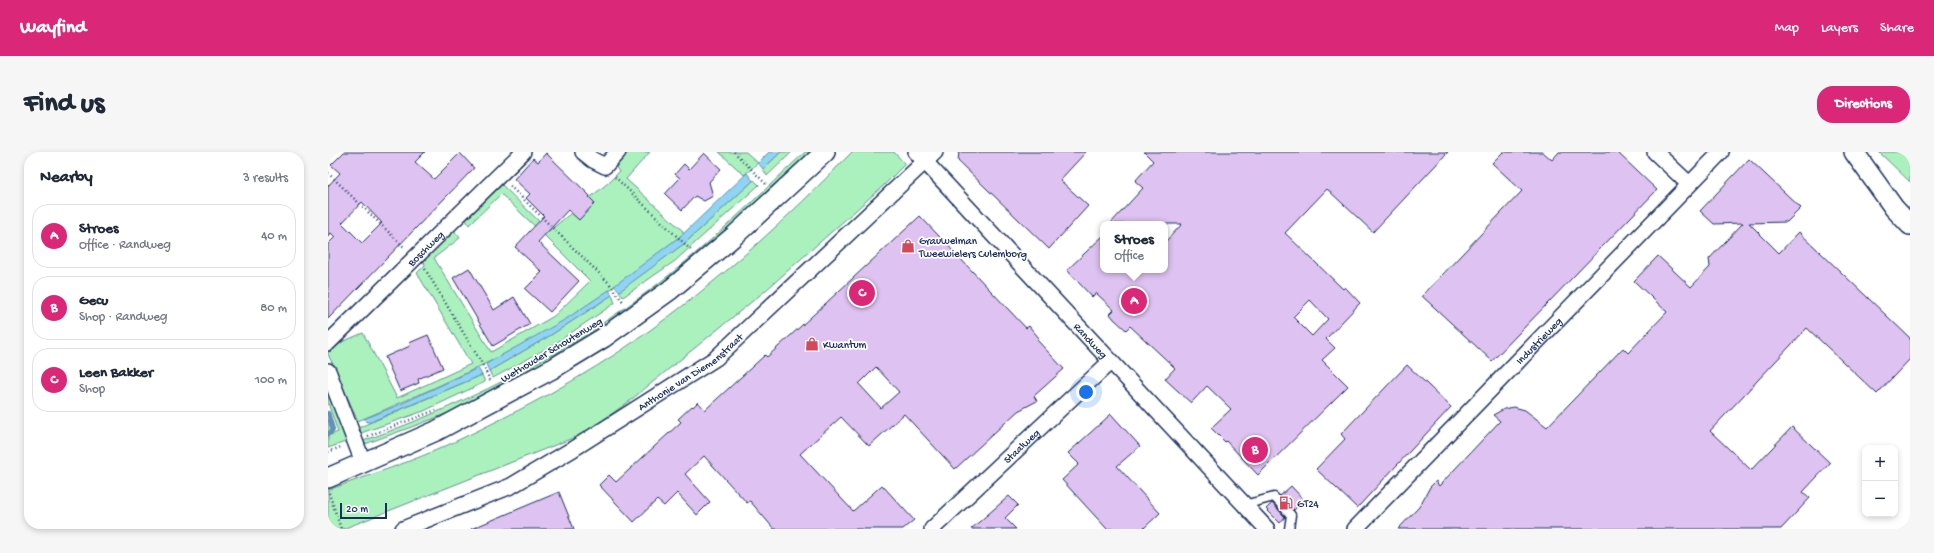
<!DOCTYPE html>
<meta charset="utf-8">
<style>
body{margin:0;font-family:"Gochi Hand",sans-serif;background:#f6f6f7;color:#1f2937}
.controls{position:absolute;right:12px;bottom:12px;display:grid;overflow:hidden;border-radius:8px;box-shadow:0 2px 6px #0003}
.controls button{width:36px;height:36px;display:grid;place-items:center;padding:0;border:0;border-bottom:1px solid #e0e1e3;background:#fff;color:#1f2937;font:20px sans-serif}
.scale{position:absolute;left:12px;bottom:10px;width:47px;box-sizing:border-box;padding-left:4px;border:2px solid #1b2f5e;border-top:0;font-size:11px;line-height:14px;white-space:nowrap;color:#1b2f5e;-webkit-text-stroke:3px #fff;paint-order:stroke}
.you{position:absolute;left:758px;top:240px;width:14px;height:14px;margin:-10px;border:3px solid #fff;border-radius:50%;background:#1a73e8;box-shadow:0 0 0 6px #1a73e833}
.badge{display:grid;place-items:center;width:26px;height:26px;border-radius:50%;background:#db2777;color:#fff;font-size:13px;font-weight:700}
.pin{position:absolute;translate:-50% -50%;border:2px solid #fff;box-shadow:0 1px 4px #0006}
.popup{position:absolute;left:772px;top:69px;width:68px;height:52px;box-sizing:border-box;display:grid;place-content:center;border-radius:8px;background:#fff;filter:drop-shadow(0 1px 3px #0005);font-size:13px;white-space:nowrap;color:#747a83}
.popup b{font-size:15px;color:#1f2937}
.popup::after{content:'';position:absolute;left:50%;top:100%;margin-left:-8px;border:8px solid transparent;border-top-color:#fff}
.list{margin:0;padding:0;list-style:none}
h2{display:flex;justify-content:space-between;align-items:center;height:52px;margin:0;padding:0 16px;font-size:17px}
h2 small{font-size:13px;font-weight:400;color:#747a83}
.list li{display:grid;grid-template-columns:26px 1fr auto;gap:12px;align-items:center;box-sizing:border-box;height:64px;margin:0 8px 8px;padding:0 8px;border:1px solid #e0e1e3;border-radius:16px}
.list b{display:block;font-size:15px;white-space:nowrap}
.list p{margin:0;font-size:13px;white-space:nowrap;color:#747a83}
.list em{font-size:13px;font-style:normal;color:#747a83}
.map{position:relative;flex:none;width:1582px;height:377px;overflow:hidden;border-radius:16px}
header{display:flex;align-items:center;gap:24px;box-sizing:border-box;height:56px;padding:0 20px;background:#db2777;color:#fff}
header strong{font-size:19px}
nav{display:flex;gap:22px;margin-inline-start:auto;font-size:14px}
.intro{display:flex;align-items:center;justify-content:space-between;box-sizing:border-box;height:96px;padding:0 24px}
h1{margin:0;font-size:28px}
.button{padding:10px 18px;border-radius:16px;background:#db2777;color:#fff;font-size:14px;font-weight:700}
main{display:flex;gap:24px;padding:0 24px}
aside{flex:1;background:#fff;border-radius:16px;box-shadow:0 2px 6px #0003}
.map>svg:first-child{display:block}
.green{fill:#abf1bd;stroke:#63908e}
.water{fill:#90d3f2;stroke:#6191b7}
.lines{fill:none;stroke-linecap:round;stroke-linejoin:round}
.stream{stroke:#6191b7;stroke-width:4.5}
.building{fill:#dec2f1;stroke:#1b2f5e;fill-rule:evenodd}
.service-casing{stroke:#1b2f5e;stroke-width:11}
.minor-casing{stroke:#1b2f5e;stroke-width:18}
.tertiary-casing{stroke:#1b2f5e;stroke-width:22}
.path{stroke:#1b2f5e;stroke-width:2.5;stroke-dasharray:1 3;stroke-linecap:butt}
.service{stroke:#fff;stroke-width:8}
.minor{stroke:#fff;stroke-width:15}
.tertiary{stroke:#fff;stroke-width:19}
.labels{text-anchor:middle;stroke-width:3.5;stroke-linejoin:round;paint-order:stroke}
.poi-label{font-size:11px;fill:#1b2f5e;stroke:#fff;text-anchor:start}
.street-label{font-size:11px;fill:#1b2f5e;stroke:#fff}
</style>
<header>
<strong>Wayfind</strong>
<nav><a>Map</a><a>Layers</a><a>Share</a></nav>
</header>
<div class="intro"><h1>Find us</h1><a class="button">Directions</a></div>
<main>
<aside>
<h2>Nearby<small>3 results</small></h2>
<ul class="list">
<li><span class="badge">A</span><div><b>Stroes</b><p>Office · Randweg</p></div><em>40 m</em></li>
<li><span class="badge">B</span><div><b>Gecu</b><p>Shop · Randweg</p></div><em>80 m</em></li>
<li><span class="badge">C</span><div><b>Leen Bakker</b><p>Shop</p></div><em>100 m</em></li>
</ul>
</aside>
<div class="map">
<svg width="1582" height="377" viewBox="0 0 1582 377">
<rect width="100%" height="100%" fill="#fff"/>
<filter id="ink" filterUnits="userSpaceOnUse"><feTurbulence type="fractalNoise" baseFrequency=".025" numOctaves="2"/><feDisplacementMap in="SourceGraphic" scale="8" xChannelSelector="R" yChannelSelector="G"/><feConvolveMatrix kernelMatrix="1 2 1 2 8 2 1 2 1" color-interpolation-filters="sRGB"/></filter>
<g filter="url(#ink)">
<!-- green -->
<g class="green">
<path d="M301 0H322L298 27 355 79V82C317 111 279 142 237 168 171 208 101 239 30 269L0 202V200L16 189 35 181 69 246 143 212 89 121 97 113 94 103 125 77 132 86 106 106 163 200 226 164 262 129 216 83 173 42 141 73 136 65 170 29 221 79 280 31 291 20 286 12Z"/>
<path d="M391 0H418L430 11 416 23Z"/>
<path d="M453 0H464L439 24 435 17Z"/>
<path d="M477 0H485C444 38 404 77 361 111 305 155 245 196 182 231 137 257 86 274 37 292L35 289C148 249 256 192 350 116 394 80 435 39 477 0Z"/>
<path d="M524 0H566L577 12 555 34 437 139 299 251 255 282 15 377H0V338C41 323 84 310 124 291 190 260 255 226 314 184 391 130 459 67 524 0Z"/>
<path d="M1551 0H1582V30Z"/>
<path d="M426 28 431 33 347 109 295 145 291 139 357 91Z"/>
<path d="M284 143 287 151 225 193 165 226 161 219 223 183Z"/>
<path d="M154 223 157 230 96 259 33 281 32 275Z"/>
<path d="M0 234 23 288 0 296V268L5 281 0 284 10 280 0 251Z"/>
</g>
<!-- water -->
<g class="water">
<path d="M441 0H453L435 17 430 11Z"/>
<path d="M419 21 425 29 357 91 292 139 286 134 355 82Z"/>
<path d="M281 138 284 143 223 183 161 219 158 212 238 167Z"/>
<path d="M150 216 154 223 42 270H39L36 267 73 252Z"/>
</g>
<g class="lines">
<!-- stream -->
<path class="stream" d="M0 261 5 278 0 282"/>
</g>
<!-- building -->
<g class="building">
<path d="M16 0H97L87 10 106 27 132 1 146 16 0 167V92L7 85 3 81 0 85V34L12 21 3 13ZM34 50 54 71 34 91 14 71Z"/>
<path d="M631 0H758L732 28 760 54 721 97 630 9Z"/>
<path d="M816 0H1120L1045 80 999 37 957 81 1015 137 1017 135 1032 151 998 187 1007 196 994 208 1020 234 930 323 898 289 897 290 883 276 903 257 879 234 863 251 837 227 847 216 802 174 798 178 786 167 782 162 786 158 768 141 764 145 739 118 775 84V118H837V90L854 72H782L815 36 807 29 825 9ZM982 148 1000 167 984 184 965 165Z"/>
<path d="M1175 0H1215L1224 8 1231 0H1289L1329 38 1164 209 1094 144 1194 39 1164 11Z"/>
<path d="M218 1 262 44 261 45 267 51 251 68 240 58 210 90 251 129 222 160 197 137 214 120 187 95 216 64 198 46 202 42 186 27 205 6 210 10Z"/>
<path d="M376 1 393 17 381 30 385 44 376 49 367 44 354 58 337 42 352 26 347 22 356 12 361 17Z"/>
<path d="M1421 7 1473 56 1459 70 1421 71 1451 101 1471 80 1582 186V207L1549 242 1479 176 1382 279 1423 318 1464 275 1502 311 1475 340 1482 346 1468 361 1453 377H1070L1091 355 1102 335 1108 329 1111 334 1172 269 1165 263 1176 257 1186 255 1197 258 1219 275 1295 196 1300 201 1339 160 1306 129 1330 104 1363 135 1382 115 1381 107 1415 71 1386 72 1372 59Z"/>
<path d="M592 64 698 176 701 174 711 186 709 188 736 217 706 244 709 249 690 259 627 317 576 262 541 294 513 265 472 302 525 359 554 333 586 368 575 377H446L422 349 419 351 376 304 357 322 382 350 369 363 349 341 336 354 329 348 306 370 271 333 281 323 288 330 353 270 350 267 364 254 365 255 370 250 377 258 437 203 439 205 484 164ZM548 215 571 240 553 256 531 232Z"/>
<path d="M141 116 166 158 186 145 202 172 165 194 125 126Z"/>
<path d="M100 183 115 216 90 227 91 231 72 239 57 205 82 194 81 191Z"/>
<path d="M1079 213 1123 255 1029 356 988 317 1017 287 1013 282Z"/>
<path d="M783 262 812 294 789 314 832 361 815 377H779L734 328 751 312 740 301Z"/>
<path d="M963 334 976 348 966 358 952 344Z"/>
<path d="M231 340 246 377H143Z"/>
<path d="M681 344 690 353 677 366 688 377H643Z"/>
<path d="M944 351 957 365 952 371 938 357Z"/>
</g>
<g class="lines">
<!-- service casing -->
<g class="service-casing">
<path id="service" d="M916 353 946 345 963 363 961 377"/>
</g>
<!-- minor casing -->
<g class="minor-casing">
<g id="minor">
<path d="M255 0 265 8 277 14 290 0"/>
<path id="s1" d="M588 0 939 377"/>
<path d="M1327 0 1361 32"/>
<path id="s2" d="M0 191 195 0"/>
<path d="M0 219 35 310"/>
<path id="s3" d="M75 377 183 334 245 297 388 206 607 0"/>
<path id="s4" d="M604 377 782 210"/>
<path id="s5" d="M1027 377 1393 0"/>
</g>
</g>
<!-- tertiary casing -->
<g class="tertiary-casing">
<g id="tertiary">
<path d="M1526 0 1566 56 1582 73"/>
<path d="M0 326 108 279 224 217 275 186 342 138 405 85 497 0"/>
</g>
</g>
<!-- path -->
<g class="path">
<path d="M406 0 438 32"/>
<path d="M0 21 77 96"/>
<path d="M287 25 364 99"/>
<path d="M182 34 281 131 296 151"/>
<path d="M97 117 153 210 163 230"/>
<path d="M40 284 108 258"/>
<path d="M0 300 13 295"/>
<path d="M1 341 13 377"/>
</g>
<!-- service -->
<use href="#service" class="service"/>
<!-- minor -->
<use href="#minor" class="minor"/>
<!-- tertiary -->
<use href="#tertiary" class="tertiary"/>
</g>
</g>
<!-- icons -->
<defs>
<g id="shop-bare" transform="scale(1.08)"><path d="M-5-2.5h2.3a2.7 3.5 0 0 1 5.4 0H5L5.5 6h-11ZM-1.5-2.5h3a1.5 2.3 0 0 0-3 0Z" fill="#d1495b" stroke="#fff" stroke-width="2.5" paint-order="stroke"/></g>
<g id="fuel-bare" transform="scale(1.08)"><path d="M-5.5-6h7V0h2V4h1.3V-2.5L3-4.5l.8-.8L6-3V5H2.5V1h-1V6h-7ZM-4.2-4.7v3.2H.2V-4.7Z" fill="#d1495b" stroke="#fff" stroke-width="2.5" paint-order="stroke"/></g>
</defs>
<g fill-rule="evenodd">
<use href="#shop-bare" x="580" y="94"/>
<use href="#shop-bare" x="484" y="192"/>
<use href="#fuel-bare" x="958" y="351"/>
</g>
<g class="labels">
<!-- poi labels -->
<g class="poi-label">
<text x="591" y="92">Grauwelman<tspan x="591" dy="13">Tweewielers Culemborg</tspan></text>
<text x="495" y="196">Kwantum</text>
<text x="969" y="355">GT24</text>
</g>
<!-- street labels -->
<g class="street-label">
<text dy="4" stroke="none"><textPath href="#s2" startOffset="136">Boschweg</textPath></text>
<text dy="4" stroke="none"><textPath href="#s5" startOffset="263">Industrieweg</textPath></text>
<text dy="4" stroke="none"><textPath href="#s1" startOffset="257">Randweg</textPath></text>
<text transform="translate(223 197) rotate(-31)" y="4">Wethouder Schoutenweg</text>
<text dy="4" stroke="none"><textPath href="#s3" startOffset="329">Anthonie van Diemenstraat</textPath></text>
<text dy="4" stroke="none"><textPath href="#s4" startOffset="122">Staalweg</textPath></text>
</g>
</g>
</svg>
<div class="controls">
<button>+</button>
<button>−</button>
</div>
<div class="scale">20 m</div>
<div class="you"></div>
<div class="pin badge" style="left:806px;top:149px">A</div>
<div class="popup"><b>Stroes</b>Office</div>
<div class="pin badge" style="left:927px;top:298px">B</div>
<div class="pin badge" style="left:534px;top:141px">C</div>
</div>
</main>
